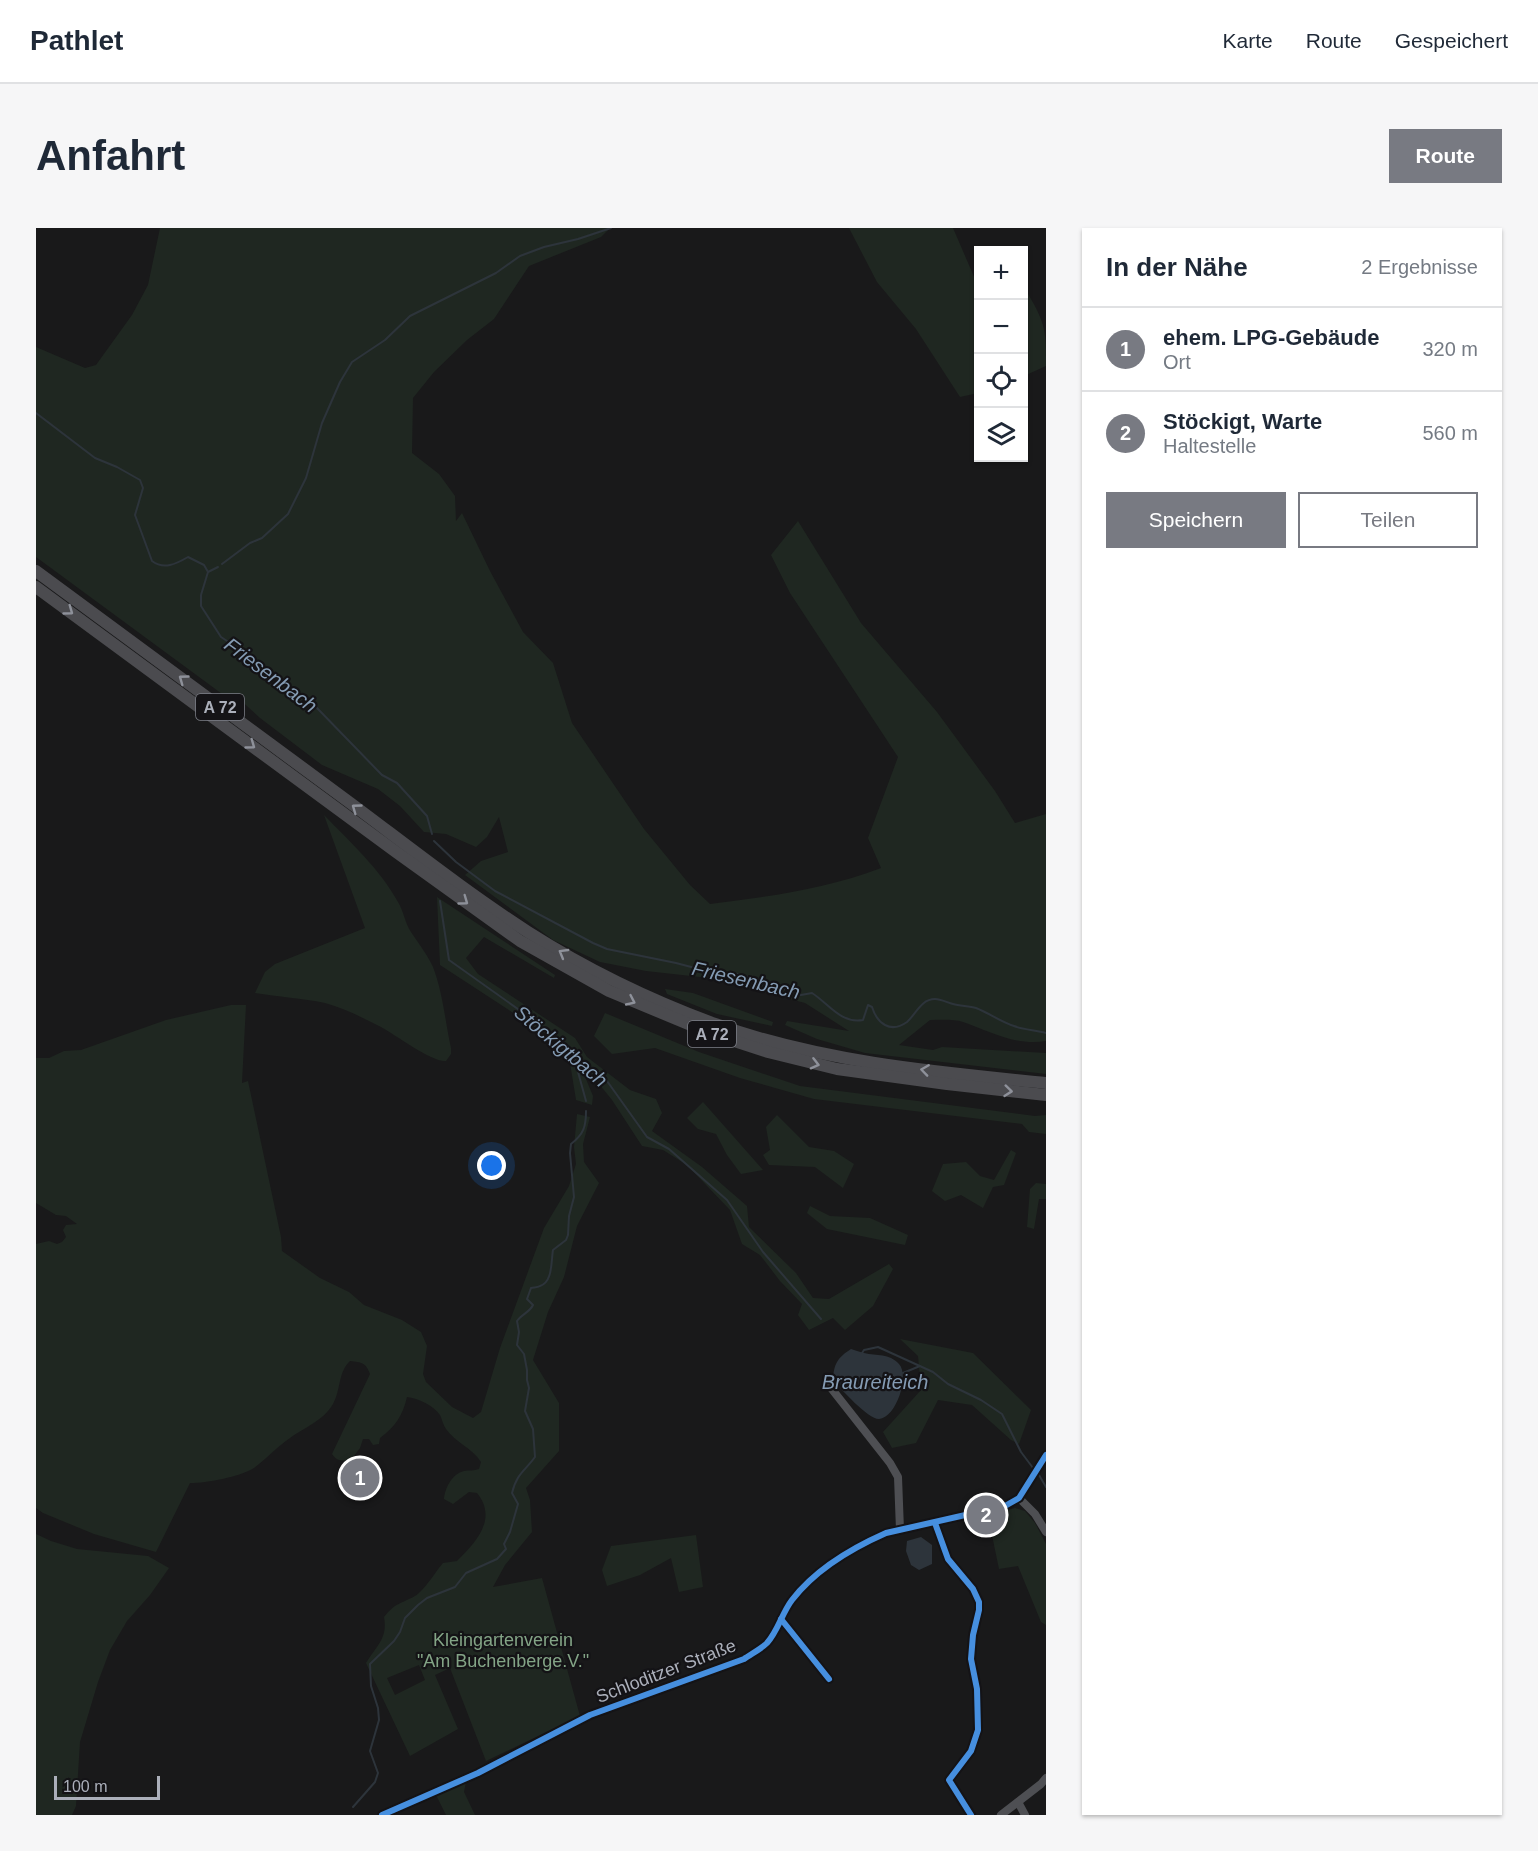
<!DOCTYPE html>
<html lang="de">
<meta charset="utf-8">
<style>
body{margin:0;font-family:Arial,sans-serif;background:#f6f6f7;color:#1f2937}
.controls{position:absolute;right:18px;top:18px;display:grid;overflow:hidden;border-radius:0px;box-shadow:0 2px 4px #0004}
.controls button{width:54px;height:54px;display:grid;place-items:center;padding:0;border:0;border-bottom:2px solid #e0e1e3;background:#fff;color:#1f2937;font:30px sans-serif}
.scale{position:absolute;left:18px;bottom:15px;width:106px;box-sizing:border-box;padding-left:6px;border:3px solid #abafba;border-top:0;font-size:16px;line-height:21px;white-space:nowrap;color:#abafba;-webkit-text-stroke:4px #141316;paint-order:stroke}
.you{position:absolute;left:456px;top:938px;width:21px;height:21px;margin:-15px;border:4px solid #fff;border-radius:50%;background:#1a73e8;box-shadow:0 0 0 9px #1a73e833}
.badge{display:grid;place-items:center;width:39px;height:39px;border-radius:50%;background:#787a82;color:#fff;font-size:20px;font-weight:700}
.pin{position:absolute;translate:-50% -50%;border:3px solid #fff;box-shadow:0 2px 6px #0006}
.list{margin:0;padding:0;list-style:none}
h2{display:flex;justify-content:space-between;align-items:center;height:78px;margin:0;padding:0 24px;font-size:26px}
h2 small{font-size:20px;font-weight:400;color:#747a83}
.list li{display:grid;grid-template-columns:39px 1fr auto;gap:18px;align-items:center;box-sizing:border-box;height:84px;padding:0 24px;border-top:2px solid #e0e1e3}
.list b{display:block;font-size:22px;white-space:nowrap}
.list p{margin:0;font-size:20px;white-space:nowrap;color:#747a83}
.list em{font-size:20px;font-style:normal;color:#747a83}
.actions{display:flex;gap:12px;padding:18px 24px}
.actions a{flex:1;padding:14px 0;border:2px solid #787a82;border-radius:0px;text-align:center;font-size:21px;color:#787a82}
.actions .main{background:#787a82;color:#fff}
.icon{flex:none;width:33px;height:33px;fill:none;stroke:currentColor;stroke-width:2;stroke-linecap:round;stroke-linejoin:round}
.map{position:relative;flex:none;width:1010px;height:1587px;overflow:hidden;border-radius:0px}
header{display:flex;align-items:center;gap:36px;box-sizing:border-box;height:84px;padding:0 30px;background:#fff;border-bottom:2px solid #e0e1e3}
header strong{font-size:28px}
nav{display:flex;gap:33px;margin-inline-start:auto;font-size:21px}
.intro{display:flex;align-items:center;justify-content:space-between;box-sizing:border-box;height:144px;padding:0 36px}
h1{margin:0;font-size:42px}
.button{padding:15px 27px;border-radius:0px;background:#787a82;color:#fff;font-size:21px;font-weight:700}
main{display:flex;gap:36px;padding:0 36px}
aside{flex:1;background:#fff;border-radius:0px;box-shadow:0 2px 4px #0004}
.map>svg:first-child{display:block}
.green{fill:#1f2721;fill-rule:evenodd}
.water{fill:#2d343b}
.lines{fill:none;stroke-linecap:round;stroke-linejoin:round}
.stream{stroke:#2d343b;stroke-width:2}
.minor{stroke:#4e4f53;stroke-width:8}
.highway{stroke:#4b4b4f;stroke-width:12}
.cycleway-casing{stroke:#141316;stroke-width:10}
.cycleway{stroke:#468fdf;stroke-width:6}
.oneway{stroke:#8e919a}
.labels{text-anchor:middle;stroke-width:4.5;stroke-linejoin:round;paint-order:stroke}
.shield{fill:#141316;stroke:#7e8089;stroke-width:1.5}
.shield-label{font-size:16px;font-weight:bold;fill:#abafba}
.park-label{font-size:18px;fill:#83a486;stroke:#141316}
.street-label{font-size:18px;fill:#abafba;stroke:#141316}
.water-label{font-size:20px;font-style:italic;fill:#849bb3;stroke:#141316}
</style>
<header>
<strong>Pathlet</strong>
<nav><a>Karte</a><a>Route</a><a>Gespeichert</a></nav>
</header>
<div class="intro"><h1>Anfahrt</h1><a class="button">Route</a></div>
<main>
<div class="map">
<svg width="1010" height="1587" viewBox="0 0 1010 1587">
<rect width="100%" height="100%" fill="#19191a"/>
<!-- green -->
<g class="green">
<path d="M124 0H574L565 9 493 38 458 91 431 112 398 144 377 170 376 225 403 246 419 268 420 293 426 285 454 343 487 404 517 435 536 495 608 601 654 657 674 676C732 669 790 661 845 640L832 610 862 529 754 365 735 327 762 293 825 395 901 484 959 563 979 595 1010 586V813C980 818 955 804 927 794 918 791 905 792 894 792L863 817 897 822 906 819 1010 825V846L829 825 781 811 749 797 751 793 813 803 769 775 673 750 610 743 564 734 517 712 429 647 445 633 472 624 463 589 451 609 440 619 410 606 388 604 364 578 342 561 286 537 224 490 201 469 197 474 0 329V119L49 140 60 137 96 87 112 57Z"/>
<path d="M813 0H917L942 58V165L924 169 880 101 841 54Z"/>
<path d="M992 66C1010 96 1010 104 1010 138L988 148V67Z"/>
<path d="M288 587C314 614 344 641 362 674 368 684 369 695 375 704 383 716 391 726 397 739 407 765 409 793 415 820V826L410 833C395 834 360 807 345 799 327 790 308 780 289 775 266 770 242 769 219 765L229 744 239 736 329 700Z"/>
<path d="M401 669 519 747 518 750 448 709 430 730 442 746 539 810 551 829 594 862 620 871 626 885 616 903 666 939 711 978 713 999 760 1045 777 1070 793 1071 853 1036 857 1041 837 1078 809 1102 797 1090 773 1102 762 1087 766 1076 744 1053 724 1027 706 1016 694 982 651 937 627 922 606 918 576 872 551 841 545 839 557 868 556 877 540 872 534 835 520 813 404 737Z"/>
<path d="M629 761 657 765 737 794 736 798 681 786 631 766Z"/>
<path d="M195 777H210L206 855 212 853 245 1009 246 1023 284 1050 313 1064 328 1077 366 1092 385 1104 391 1118 387 1146 390 1154 416 1179 437 1190 445 1184 464 1120 508 1000 533 958 540 936 538 919 541 886 554 889 547 916 548 934 563 955 541 998 528 1049 512 1084 497 1132 523 1175V1223L490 1260 494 1272 496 1304 469 1337 457 1359 506 1350 544 1488 450 1533 414 1440 399 1447 422 1501 374 1528 330 1435C340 1418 352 1411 348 1389 360 1374 365 1376 379 1368 388 1363 400 1343 407 1335L421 1333C440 1314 462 1291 441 1265L433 1264 417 1276 408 1271C409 1260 416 1246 428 1243 433 1242 438 1243 443 1241L445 1234C436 1220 419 1214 410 1201 407 1197 406 1191 404 1187 398 1178 382 1170 371 1169 367 1187 359 1199 344 1210L343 1216 337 1217 333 1211H327L324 1220 315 1232C307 1233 301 1234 296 1226L334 1146C330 1135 326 1134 314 1133 302 1144 305 1162 297 1176 287 1193 269 1199 254 1210 241 1219 230 1231 218 1240 203 1249 171 1255 154 1255L120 1324 58 1306 7 1285 0 1280V1016L13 1013 21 1016 26 1014 30 1009 27 1002 30 997 41 996 30 988 20 987 0 975V830H13L28 823 45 822 130 792ZM383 1437 389 1452 359 1467 351 1450Z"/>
<path d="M569 785 663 824 764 858 999 888 1010 887V906L993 904 986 896 778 871 704 850 619 820 576 826 558 808Z"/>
<path d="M667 874 727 942 705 946 691 927 680 906 662 901 651 890Z"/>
<path d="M741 887 773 919 798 923 818 936 807 960 779 939 733 937 727 927 734 922 730 899Z"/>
<path d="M975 922 980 925 968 957 957 959 947 980 925 967 909 973 896 963 907 936 930 934 944 948 958 952Z"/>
<path d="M1000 955 1010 956V971H1003L998 1001 991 999 994 961Z"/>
<path d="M774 978 794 988 834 990 872 1007 869 1017 791 1001 771 985Z"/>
<path d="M864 1111 937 1125 995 1182 983 1216 975 1212 936 1177 902 1172 880 1215 856 1220 847 1204 885 1162 882 1128Z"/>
<path d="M979 1280 989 1283 999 1295 1010 1316V1397L1005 1394 982 1338 963 1341 952 1288Z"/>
<path d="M0 1306 15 1313 41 1321 112 1328 133 1340 114 1367 91 1393 74 1422 62 1454 44 1514 40 1578 36 1587H0Z"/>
<path d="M660 1307 667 1359 643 1364 635 1330 604 1347 571 1358 566 1342 575 1318Z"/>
<path d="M430 1554 428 1564 439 1587H410L400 1567Z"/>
</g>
<!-- water -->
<g class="water">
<path d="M815 1121C819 1122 823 1124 828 1125 841 1128 853 1125 863 1136 874 1148 860 1190 843 1191 832 1191 805 1161 797 1152 798 1136 801 1130 815 1121Z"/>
<path d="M885 1309 896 1317V1336L883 1342 875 1337 870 1323 871 1313Z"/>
</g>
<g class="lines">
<!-- stream -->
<g class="stream">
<path d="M0 185 59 230 81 239 104 252 107 260 99 287 116 333C128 342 140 336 152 329L168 337 172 344 165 367V378L185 409 212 427 280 479 346 547 361 555 391 588 396 606"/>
<path d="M186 336 214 315 226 310 252 286 270 250 286 195 304 154 316 134 349 112 374 88 460 45 484 28 508 19 542 11 575 0"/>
<path d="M172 344 182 339"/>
<path d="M398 613 420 634 459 663 557 715 571 721 640 735 678 745 701 746 731 754 765 767 776 765C793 776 805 796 827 792L832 777 836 779C841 795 854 806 871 794 880 786 885 771 899 771 905 771 912 775 917 776 924 778 933 778 940 780 953 785 965 794 978 798 988 802 1000 802 1010 805"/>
<path d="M404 673 413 732 510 801 532 819 539 832 566 846 611 909 633 921 691 972 727 1024 785 1091"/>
<path d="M539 833 550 873"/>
<path d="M826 1125 828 1122 842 1119 897 1144 912 1156 945 1172 966 1186 985 1224 997 1240"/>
<path d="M867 1145 884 1138"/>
<path d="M1003 1247 1010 1259"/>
<path d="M317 1579 339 1554 342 1545 334 1523 343 1492 342 1480 335 1458 334 1436 358 1413 364 1404 369 1390 382 1377 391 1370 419 1359 430 1345 461 1331 470 1321 468 1316 474 1304 482 1276 476 1265C481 1245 489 1243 499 1229L497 1201 489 1183 493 1160 491 1152V1142L488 1126 481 1117 483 1104 481 1093C486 1086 494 1084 497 1077L491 1071 495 1060C498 1059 501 1060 504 1058 517 1054 515 1033 517 1022L530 1012 532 1007 533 988 538 969 534 925 535 916C548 906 550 898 550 883"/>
</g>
<!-- minor -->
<g class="minor">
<path d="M793 1155 795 1160 854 1235 862 1249 864 1302"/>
<path d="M983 1270 999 1286 1010 1304"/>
<path d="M899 1295 912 1331 937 1361 943 1374V1382L937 1407 935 1431 941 1461 942 1502 935 1523 913 1552 935 1587"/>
<path d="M982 1574 989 1587"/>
<path d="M346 1587 442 1545 554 1487 708 1431C715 1426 725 1421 731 1415 742 1403 746 1385 756 1372 779 1342 816 1320 850 1305L969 1278 983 1270 1010 1227"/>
<path d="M965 1587 1005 1556 1010 1550"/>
</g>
<!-- highway -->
<g class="highway">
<path d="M0 343C105 420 209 497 313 574 372 618 430 664 492 704 550 741 614 772 679 796 786 834 898 844 1010 855"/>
<path d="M0 359 360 624 484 713 573 763 674 805 732 824 801 841 911 856 1010 867"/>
</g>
<!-- cycleway casing -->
<g class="cycleway-casing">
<g id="cycleway">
<path d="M899 1295 912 1331 937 1361 943 1374V1382L937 1407 935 1431 941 1461 942 1502 935 1523 913 1552 935 1587"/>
<path d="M745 1391 793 1451"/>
<path d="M346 1587 442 1545 554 1487 708 1431C715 1426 725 1421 731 1415 742 1403 746 1385 756 1372 779 1342 816 1320 850 1305L969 1278 983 1270 1010 1227"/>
</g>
</g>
<!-- cycleway -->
<use href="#cycleway" class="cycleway"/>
</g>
<!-- one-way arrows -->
<defs><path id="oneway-chevron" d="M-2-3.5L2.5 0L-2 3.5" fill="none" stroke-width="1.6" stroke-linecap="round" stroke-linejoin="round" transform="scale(1.5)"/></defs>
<g class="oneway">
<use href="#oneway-chevron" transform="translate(33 383) rotate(36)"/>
<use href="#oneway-chevron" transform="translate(147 451) rotate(-144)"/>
<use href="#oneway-chevron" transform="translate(215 517) rotate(36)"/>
<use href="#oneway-chevron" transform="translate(320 580) rotate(-144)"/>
<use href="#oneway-chevron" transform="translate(428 673) rotate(36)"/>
<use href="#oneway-chevron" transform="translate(527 725) rotate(-150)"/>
<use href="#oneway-chevron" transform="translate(595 773) rotate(25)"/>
<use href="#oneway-chevron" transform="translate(779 836) rotate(14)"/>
<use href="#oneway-chevron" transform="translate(889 842) rotate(-172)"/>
<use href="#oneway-chevron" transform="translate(972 863) rotate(6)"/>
</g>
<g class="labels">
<!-- shield labels -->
<g class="shield">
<rect x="160" y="466" width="48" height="26" rx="4.5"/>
<rect x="652" y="793" width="48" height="26" rx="4.5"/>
</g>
<g class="shield-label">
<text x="184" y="485">A 72</text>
<text x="676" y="812">A 72</text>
</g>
<!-- park labels -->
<g class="park-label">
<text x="467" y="1418">Kleingartenverein<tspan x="467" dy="21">"Am Buchenberge.V."</tspan></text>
</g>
<!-- street labels -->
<g class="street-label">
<text transform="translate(630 1443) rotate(-21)" y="6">Schloditzer Straße</text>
</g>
<!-- water labels -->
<g class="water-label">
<text transform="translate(235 447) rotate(37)" y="7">Friesenbach</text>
<text transform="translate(710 752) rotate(13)" y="7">Friesenbach</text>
<text transform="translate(525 818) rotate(40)" y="7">Stöckigtbach</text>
<text x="839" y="1161">Braureiteich</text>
</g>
</g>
</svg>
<div class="controls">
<button>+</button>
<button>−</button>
<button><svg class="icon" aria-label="locate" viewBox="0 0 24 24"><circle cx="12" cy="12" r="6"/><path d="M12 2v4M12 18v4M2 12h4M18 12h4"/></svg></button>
<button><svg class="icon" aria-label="layers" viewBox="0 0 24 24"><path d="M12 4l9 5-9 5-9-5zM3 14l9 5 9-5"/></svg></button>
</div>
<div class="scale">100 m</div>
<div class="you"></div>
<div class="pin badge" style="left:324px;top:1250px">1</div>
<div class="pin badge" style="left:950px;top:1287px">2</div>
</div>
<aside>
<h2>In der Nähe<small>2 Ergebnisse</small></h2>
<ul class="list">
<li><span class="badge">1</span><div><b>ehem. LPG-Gebäude</b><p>Ort</p></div><em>320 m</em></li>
<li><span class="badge">2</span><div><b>Stöckigt, Warte</b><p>Haltestelle</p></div><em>560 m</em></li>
</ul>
<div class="actions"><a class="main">Speichern</a><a>Teilen</a></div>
</aside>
</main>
